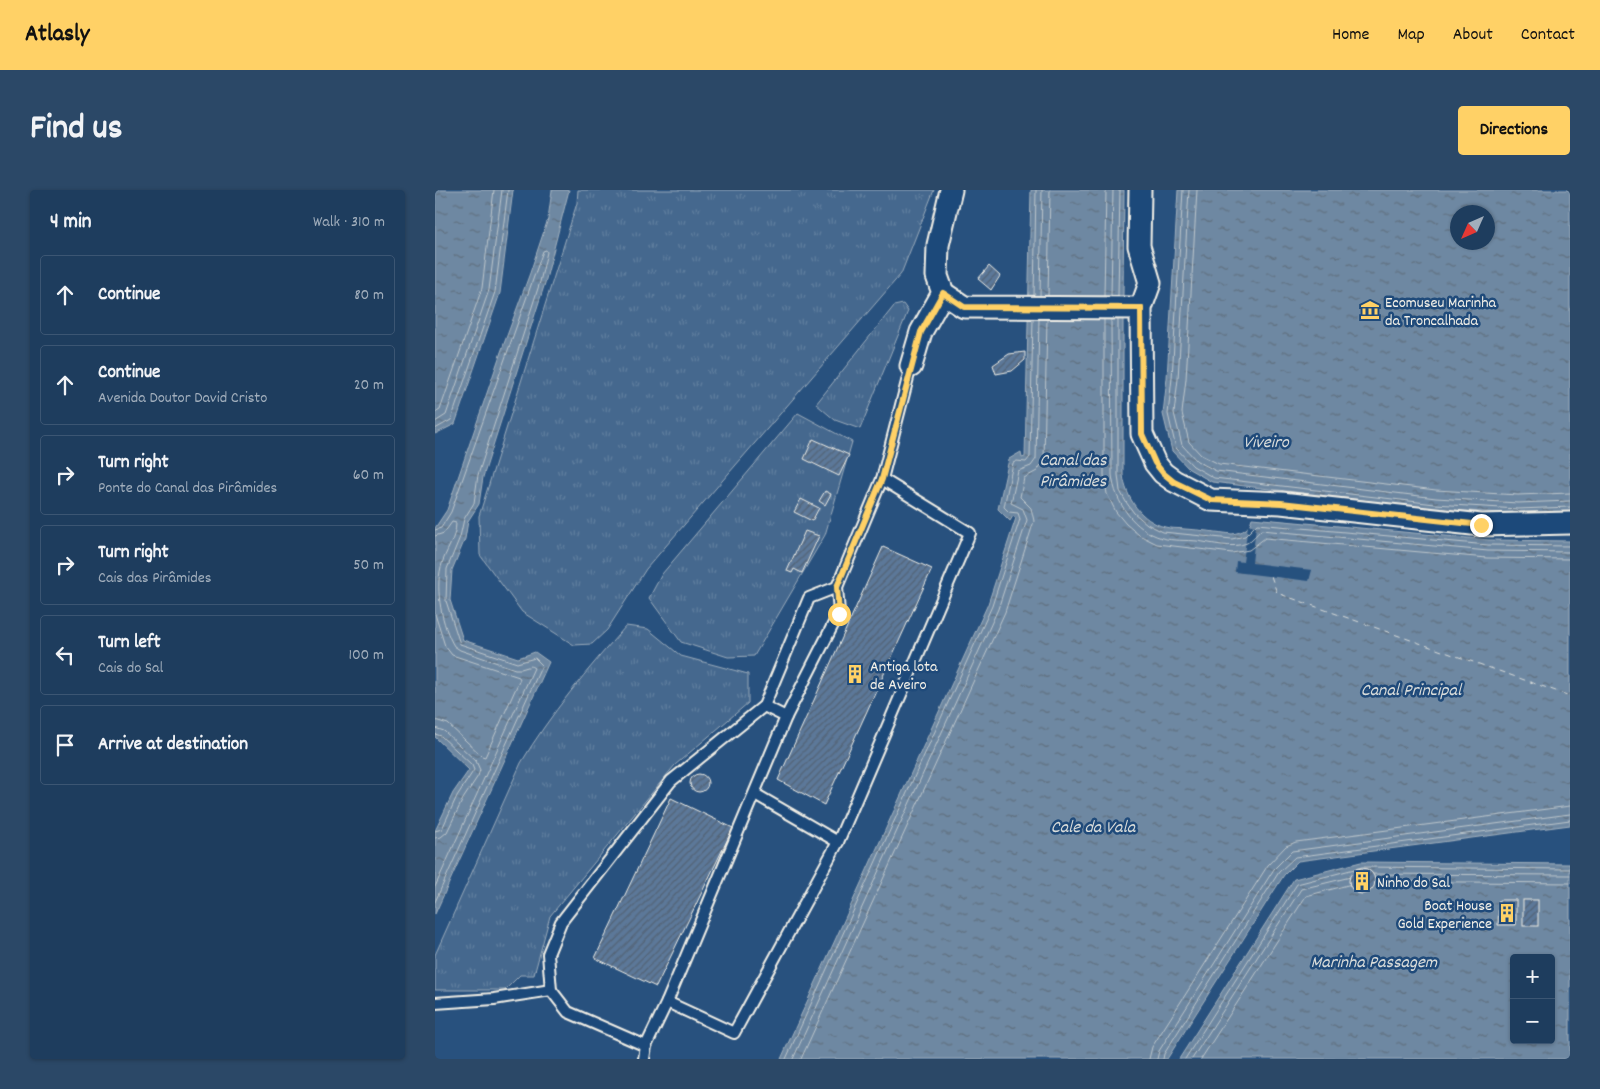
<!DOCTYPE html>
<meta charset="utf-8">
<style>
body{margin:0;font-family:Dekko,sans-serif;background:#2b4867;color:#f1f3f6}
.controls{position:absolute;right:15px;bottom:15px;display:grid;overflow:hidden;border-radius:5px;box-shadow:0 1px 4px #0004}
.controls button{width:45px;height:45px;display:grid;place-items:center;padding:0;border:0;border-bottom:1px solid #3c5673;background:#1e3d5e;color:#f1f3f6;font:25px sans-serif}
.compass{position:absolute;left:1015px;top:15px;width:45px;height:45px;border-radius:50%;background:#1e3d5e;box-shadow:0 1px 4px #0004;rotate:225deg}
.stop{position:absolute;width:15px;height:15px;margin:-11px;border:4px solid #ffd166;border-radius:50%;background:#fff}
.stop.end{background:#ffd166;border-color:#fff;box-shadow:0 1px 5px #0008}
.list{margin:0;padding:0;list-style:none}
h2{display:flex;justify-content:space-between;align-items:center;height:65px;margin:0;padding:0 20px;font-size:21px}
h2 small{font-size:16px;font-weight:400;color:#a1aebc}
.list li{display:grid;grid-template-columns:32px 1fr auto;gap:15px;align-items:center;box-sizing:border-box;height:80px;margin:0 10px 10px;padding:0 10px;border:1px solid #3c5673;border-radius:5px}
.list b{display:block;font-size:19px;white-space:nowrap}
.list p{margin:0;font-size:16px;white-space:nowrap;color:#a1aebc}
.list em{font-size:16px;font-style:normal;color:#a1aebc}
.icon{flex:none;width:28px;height:28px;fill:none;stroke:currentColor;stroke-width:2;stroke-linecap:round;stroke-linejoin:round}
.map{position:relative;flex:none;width:1135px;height:869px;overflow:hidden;border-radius:5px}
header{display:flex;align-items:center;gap:30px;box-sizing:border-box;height:70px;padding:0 25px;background:#ffd166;color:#111}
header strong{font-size:24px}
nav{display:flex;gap:28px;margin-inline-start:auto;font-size:18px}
.intro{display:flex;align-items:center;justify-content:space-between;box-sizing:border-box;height:120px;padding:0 30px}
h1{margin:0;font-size:35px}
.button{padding:12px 22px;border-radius:5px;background:#ffd166;color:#111;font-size:18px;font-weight:700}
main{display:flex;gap:30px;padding:0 30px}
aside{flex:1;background:#1e3d5e;border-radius:5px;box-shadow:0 1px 4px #0004}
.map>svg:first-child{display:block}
.grass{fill:url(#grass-tufts);stroke:#9cacbb}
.water{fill:url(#water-ripples);stroke:#a4b2be;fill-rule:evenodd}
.pier{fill:#28517e}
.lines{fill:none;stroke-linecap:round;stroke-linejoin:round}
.shore{stroke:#bec7cc;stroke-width:1}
.ferry{stroke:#d9dcda;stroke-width:1;stroke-dasharray:6 5;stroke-linecap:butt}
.building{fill:url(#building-hatch);stroke:#f4f1e8}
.lane-casing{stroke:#f4f1e8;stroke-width:14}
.street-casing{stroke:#f4f1e8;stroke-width:25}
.lane{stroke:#1f4a7a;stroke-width:10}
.street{stroke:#1f4a7a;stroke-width:21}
.route{stroke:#ffd166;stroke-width:6}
.labels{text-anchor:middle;stroke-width:5;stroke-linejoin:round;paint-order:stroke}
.poi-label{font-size:16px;fill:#f4f1e8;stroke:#1f4a7a;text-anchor:start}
.water-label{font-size:18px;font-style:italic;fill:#d9dcda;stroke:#1f4a7a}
</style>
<header>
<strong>Atlasly</strong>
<nav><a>Home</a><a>Map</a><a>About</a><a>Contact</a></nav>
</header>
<div class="intro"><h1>Find us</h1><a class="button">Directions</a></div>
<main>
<aside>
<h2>4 min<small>Walk · 310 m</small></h2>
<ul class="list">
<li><svg class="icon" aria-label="ahead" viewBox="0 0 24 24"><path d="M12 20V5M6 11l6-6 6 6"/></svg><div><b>Continue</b></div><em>80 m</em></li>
<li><svg class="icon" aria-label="ahead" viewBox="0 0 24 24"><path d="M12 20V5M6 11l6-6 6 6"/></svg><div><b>Continue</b><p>Avenida Doutor David Cristo</p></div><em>20 m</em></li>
<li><svg class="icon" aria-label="right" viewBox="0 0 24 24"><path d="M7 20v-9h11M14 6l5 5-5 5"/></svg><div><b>Turn right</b><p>Ponte do Canal das Pirâmides</p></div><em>60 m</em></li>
<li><svg class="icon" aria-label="right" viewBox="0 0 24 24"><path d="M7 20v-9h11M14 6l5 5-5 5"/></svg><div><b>Turn right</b><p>Cais das Pirâmides</p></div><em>50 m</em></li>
<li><svg class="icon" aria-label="left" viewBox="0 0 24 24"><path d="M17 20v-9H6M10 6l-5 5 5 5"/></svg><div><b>Turn left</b><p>Cais do Sal</p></div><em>100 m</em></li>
<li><svg class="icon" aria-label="arrive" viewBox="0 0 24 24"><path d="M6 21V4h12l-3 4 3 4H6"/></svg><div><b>Arrive at destination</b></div></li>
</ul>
</aside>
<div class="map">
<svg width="1135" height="869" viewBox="0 0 1135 869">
<defs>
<pattern id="grass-tufts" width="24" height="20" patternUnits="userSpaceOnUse" patternTransform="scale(1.25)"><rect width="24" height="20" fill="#45688e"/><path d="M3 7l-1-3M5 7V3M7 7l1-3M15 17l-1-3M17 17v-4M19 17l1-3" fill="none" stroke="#607e9e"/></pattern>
<pattern id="water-ripples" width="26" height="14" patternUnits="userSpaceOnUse" patternTransform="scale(1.25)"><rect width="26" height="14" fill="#6e88a2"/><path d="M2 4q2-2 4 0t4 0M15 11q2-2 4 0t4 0" fill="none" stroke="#5f6e7d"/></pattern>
<pattern id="building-hatch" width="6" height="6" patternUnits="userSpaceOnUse" patternTransform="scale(1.25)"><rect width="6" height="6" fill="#5b7899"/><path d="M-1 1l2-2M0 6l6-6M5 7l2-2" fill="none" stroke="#536274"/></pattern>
</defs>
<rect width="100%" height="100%" fill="#28517e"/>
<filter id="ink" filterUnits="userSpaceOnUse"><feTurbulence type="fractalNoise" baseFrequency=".02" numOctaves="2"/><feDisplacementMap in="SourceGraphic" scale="10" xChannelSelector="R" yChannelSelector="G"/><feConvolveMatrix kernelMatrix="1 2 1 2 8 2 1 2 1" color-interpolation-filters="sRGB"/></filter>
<g filter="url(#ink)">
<!-- grass -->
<g class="grass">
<path d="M143 0H499L466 84 211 379 172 440 157 454 139 455 87 422 45 365 44 326 142 13Z"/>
<path d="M468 114 473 121 425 239 400 230 381 214 459 116Z"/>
<path d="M363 223 417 252 390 345 319 466 293 467 246 452 214 408 227 384Z"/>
<path d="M191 436 213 439 246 466 313 484V513L240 575 115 726 99 785H85L70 800H0V765L86 573C115 524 153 479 191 436Z"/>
</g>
<!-- water -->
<g class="water">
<path d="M0 0H78L65 103 20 234 0 244Z"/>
<path d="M117 0H134L110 93 48 287 44 314 33 331 30 349 17 380 15 410 28 450 83 468 100 462 114 472 0 724V641L18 603 34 580 0 547V338L12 320 66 162 95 83 113 29Z"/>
<path d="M596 0H689L688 105V285C691 308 706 331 730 337 736 339 744 338 750 339 766 340 781 342 797 344 808 342 814 340 817 328L1054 350 1135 351V635L863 671 849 685 732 869H346L553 414 581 328 578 326 575 331 563 319 574 269 586 262 587 268 590 267Z"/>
<path d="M743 0H1135V322L1083 324 1000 319 777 292 754 279 737 261 728 224 732 188ZM1022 22H1052V52H1022Z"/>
<path d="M926 672 1135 674V869H744L859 689ZM1079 768H1116V850H1079Z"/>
</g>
<!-- pier -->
<path class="pier" d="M813 335 821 336 817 373 877 380 874 391 800 382 801 371 808 372Z"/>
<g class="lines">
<!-- shore -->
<g class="shore">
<path d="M748 0 737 188 733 224 741 258 758 276 779 288 1000 314 1083 319 1135 317"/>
<path d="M754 0 743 189 739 223 747 255 762 271 781 281 1001 308 1083 313 1135 311"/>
<path d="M762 0 751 189 747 223 754 252 766 265 784 274 1001 300 1083 305 1135 303"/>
<path d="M599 106 601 0"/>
<path d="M605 106 607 0"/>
<path d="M613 106 615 0"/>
<path d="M669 106 671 0"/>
<path d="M676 106 678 0"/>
<path d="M683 106 685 0"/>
<path d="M669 130V285L672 304 681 322 691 334 704 345 722 354 797 363 814 360 830 348 1052 368 1135 369"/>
<path d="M676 130 677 285C680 313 699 340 727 348 738 351 751 350 762 351 777 353 797 359 812 353 817 350 822 344 826 340L1053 361 1135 362"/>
<path d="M683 130V285L685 301 691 312 699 323 712 334 728 342 797 349 810 346 822 334 1053 355 1135 356"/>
<path d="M0 223 5 220 47 98 59 0"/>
<path d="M0 232 11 225 54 100 67 0"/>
<path d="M0 239 16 230 60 102 73 0"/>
<path d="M0 340 6 338 16 322 108 61 111 60 112 62 105 92 43 285 39 313 29 329 25 347 12 379 11 411 25 454 82 473 100 468 107 475 0 712"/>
<path d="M0 346 9 343 17 332 21 333C21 349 10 361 6 377 0 400 7 436 19 456L25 460 80 479H86L96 476 99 478 0 697"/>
<path d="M0 424 10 456 17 465 84 487 85 489 50 567 47 566 13 534 0 530"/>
<path d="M0 538 9 541 41 571 45 580 43 586 28 609 12 642 6 647 0 648"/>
<path d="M0 544 6 546 37 575 39 580 22 606 7 639 0 641"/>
<path d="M351 869 557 416 585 329 583 323 574 322 569 317 578 273 582 271 591 272 595 267 598 129"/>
<path d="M358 869 563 419 592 330 588 319 576 313 583 281 596 276 601 269 604 129"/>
<path d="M366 869 570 422 599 331 596 318 585 307 589 288 602 281 609 270 612 129"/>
<path d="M714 869 717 857 833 675 851 656 861 652 1135 616"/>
<path d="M722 869 724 861 839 679 857 661 1135 624"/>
<path d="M728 869 729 864 844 682 860 667 1135 630"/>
<path d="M750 869 862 694 927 677 1135 679"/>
<path d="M757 869 866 699 928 684 1135 685"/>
<path d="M766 869 871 706 928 691 1135 693"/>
</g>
<!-- ferry -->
<path class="ferry" d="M836 386 842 403 1135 506"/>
</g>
<!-- building -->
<g class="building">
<path d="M554 76 565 86 556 100 543 89Z"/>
<path d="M590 162V170L577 181 561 184 558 175 574 164Z"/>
<path d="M378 249 414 265 404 286 369 269Z"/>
<path d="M390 301 396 304 390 315 384 311Z"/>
<path d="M366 309 384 318 377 331 359 322Z"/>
<path d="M370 341 384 346 367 383 359 379 357 383 352 381Z"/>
<path d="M448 357 497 379 389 615 343 590Z"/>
<circle cx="264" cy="593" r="9"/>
<path d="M236 608 298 638 221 797 160 768Z"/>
<circle cx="927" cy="691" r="13"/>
<path d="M1064 710H1081V735H1063Z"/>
<rect x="1088" y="710" width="15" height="26"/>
</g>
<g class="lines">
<!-- lane casing -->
<g class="lane-casing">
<g id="lane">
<path d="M329 516 351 527"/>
<path d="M320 604 403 652 535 343 447 289"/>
<path d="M232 812 299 843 403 652"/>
<path d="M0 813 59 809 116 800"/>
<path d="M211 856 133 822 116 800 113 764 126 732 236 591 329 516 374 408 402 397"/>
<path d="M209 869 211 856 232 812 351 527 404 423 402 397 447 289 476 176"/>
</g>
</g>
<!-- street casing -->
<g class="street-casing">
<g id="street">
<path d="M705 0 704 56 715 93 706 118 707 244 720 273 728 283 739 291 776 310 846 313 1046 335 1135 333"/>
<path d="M508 103 529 117 706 118"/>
<path d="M476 176 486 142 508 103 502 86 503 55 516 0"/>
</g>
</g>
<!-- lane -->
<use href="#lane" class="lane"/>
<!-- street -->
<use href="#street" class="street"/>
</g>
</g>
<g class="lines" filter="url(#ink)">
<!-- route -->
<path class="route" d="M404 424 402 397 447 289 486 142 508 103 529 117 706 118 707 244 720 273 728 283 739 292 776 310 846 313 1046 335"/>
</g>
<!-- icons -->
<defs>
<g id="museum-bare" transform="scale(1.5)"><path d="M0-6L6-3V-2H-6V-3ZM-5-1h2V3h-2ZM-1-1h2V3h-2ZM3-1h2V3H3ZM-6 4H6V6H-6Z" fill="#ffd166" stroke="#1f4a7a" stroke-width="2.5" paint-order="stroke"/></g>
<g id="building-bare" transform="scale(1.5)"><path d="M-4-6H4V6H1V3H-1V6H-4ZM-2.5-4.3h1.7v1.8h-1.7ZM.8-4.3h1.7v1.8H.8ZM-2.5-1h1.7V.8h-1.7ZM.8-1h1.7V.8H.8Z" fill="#ffd166" stroke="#1f4a7a" stroke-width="2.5" paint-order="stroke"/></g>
</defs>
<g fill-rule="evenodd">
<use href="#museum-bare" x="935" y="120"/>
<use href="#building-bare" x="420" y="484"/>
<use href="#building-bare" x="927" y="691"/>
<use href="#building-bare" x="1072" y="723"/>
</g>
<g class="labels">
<!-- poi labels -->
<g class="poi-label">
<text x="950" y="117">Ecomuseu Marinha<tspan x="950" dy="18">da Troncalhada</tspan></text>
<text x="435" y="481">Antiga lota<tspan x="435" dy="18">de Aveiro</tspan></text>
<text x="942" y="697">Ninho do Sal</text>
<text x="1057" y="720" text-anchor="end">Boat House<tspan x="1057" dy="18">Gold Experience</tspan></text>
</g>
<!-- water labels -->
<g class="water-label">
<text x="831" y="257">Viveiro</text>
<text x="638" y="275">Canal das<tspan x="638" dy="21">Pirâmides</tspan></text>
<text x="976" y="505">Canal Principal</text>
<text x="658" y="642">Cale da Vala</text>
<text x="939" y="777">Marinha Passagem</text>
</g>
</g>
</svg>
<div class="controls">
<button>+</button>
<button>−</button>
</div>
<svg class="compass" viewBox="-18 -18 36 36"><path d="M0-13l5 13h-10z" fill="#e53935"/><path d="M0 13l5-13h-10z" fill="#a1aebc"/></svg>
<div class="stop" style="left:404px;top:424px"></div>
<div class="stop end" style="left:1046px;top:335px"></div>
</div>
</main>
